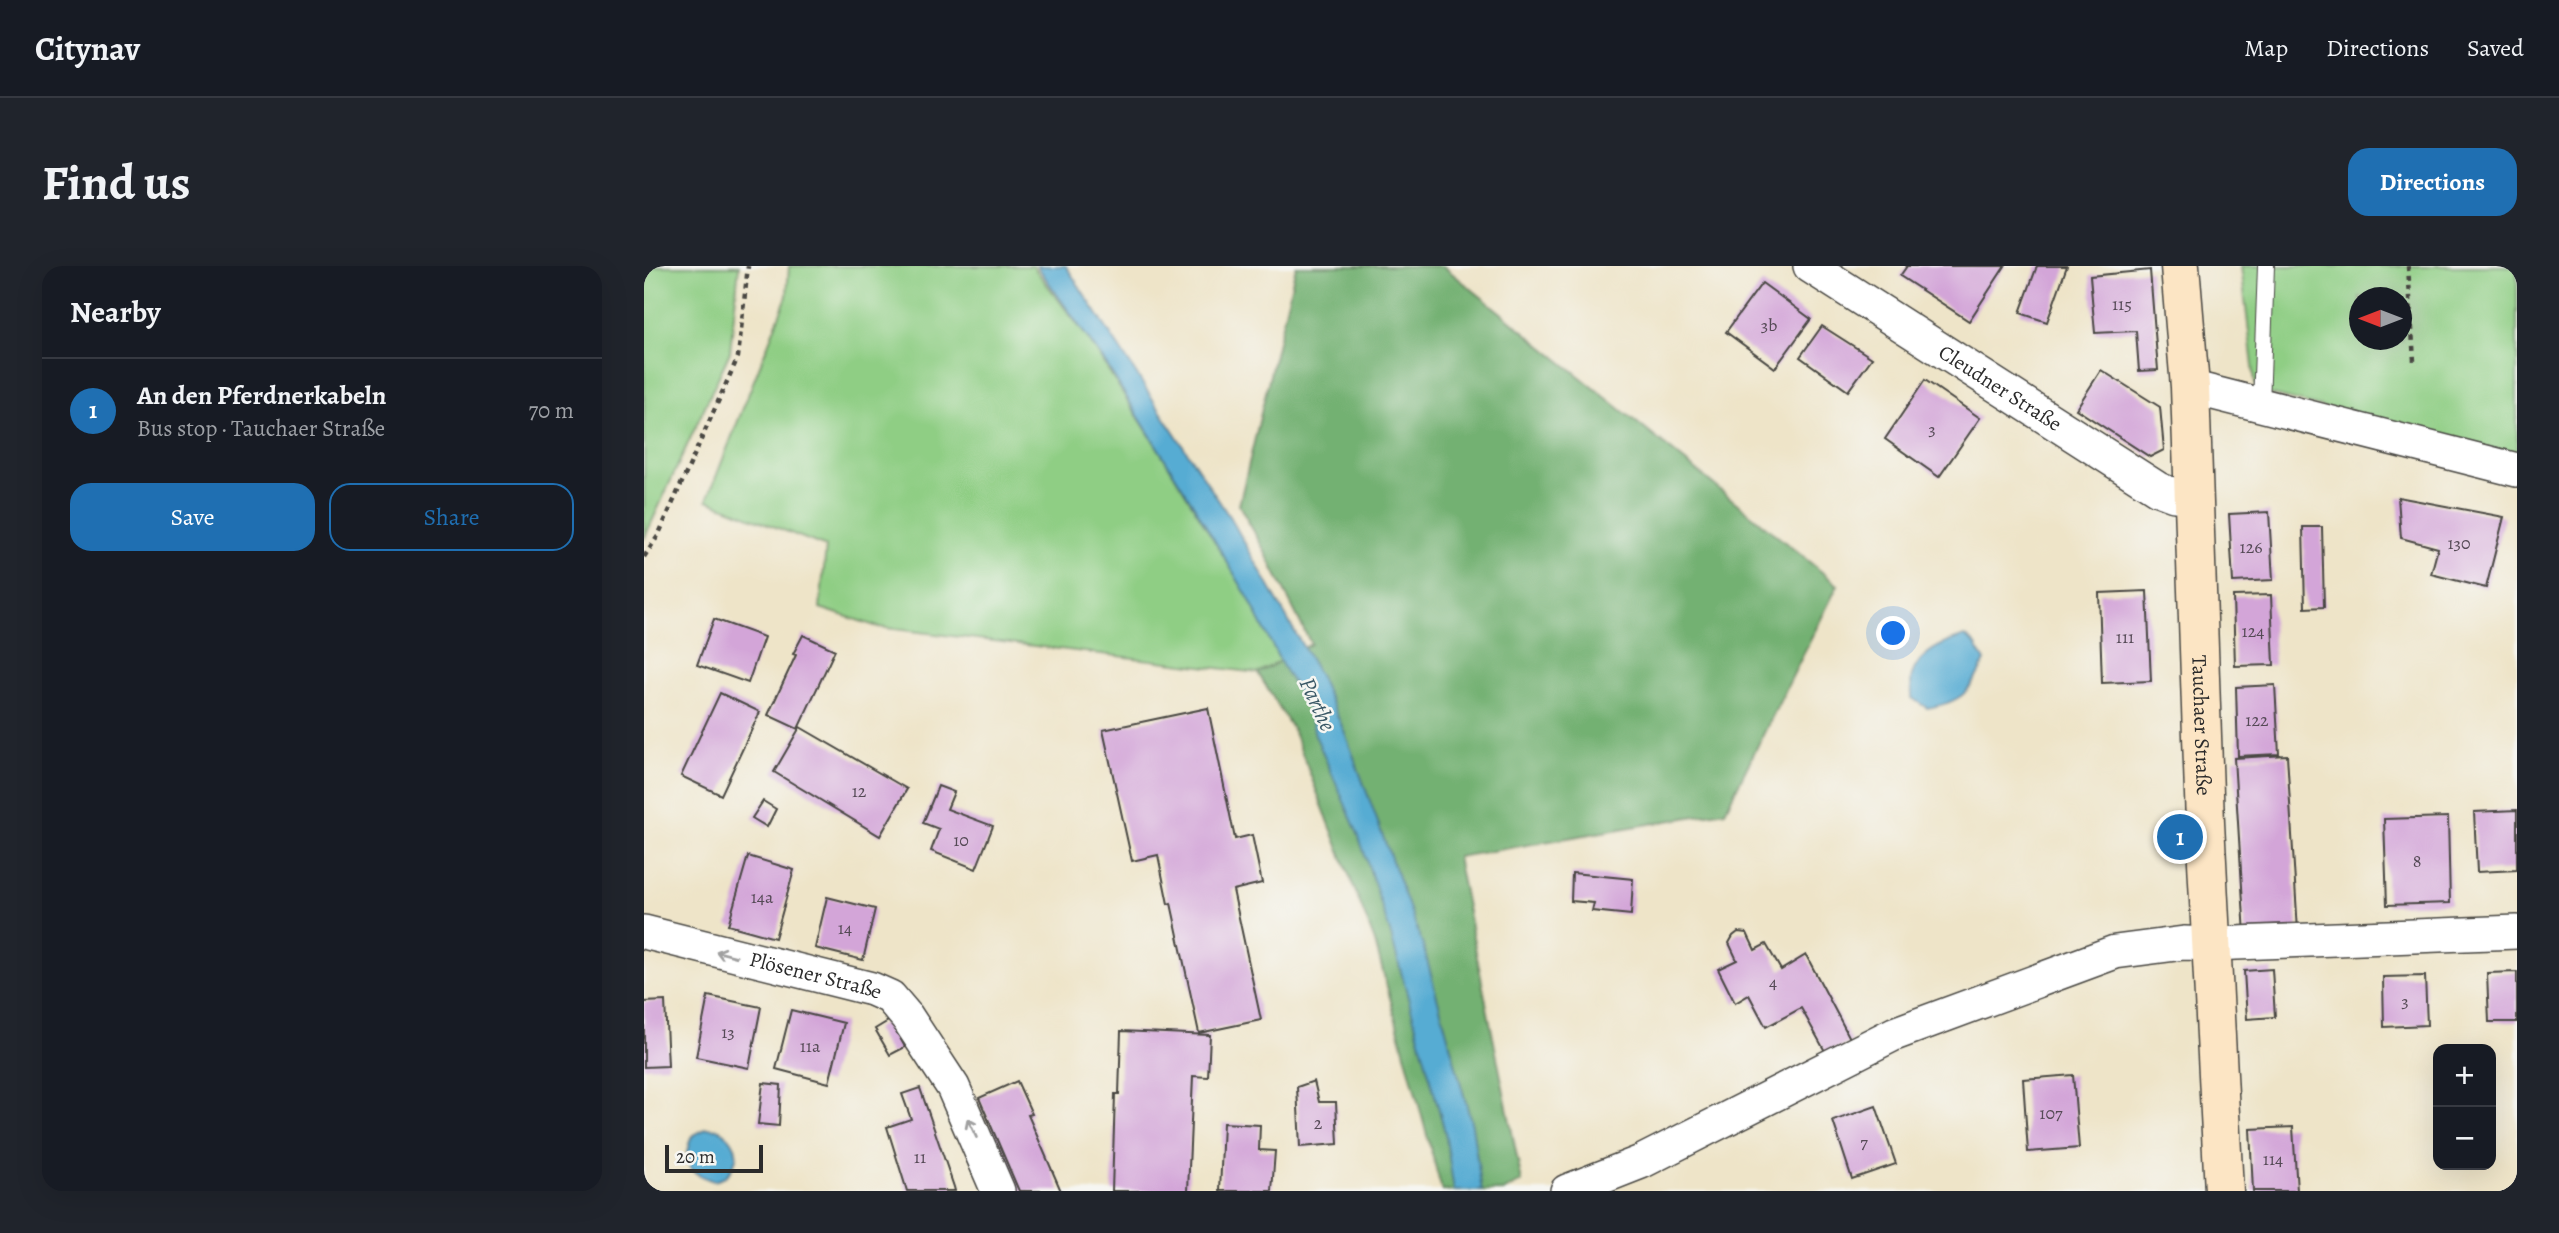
<!DOCTYPE html>
<meta charset="utf-8">
<style>
body{margin:0;font-family:Alegreya,serif;background:#20242c;color:#f1f3f6}
.controls{position:absolute;right:21px;bottom:21px;display:grid;overflow:hidden;border-radius:14px;box-shadow:0 7px 28px #0002}
.controls button{width:63px;height:63px;display:grid;place-items:center;padding:0;border:0;border-bottom:2px solid #363941;background:#171b24;color:#f1f3f6;font:35px sans-serif}
.compass{position:absolute;left:1705px;top:21px;width:63px;height:63px;border-radius:50%;background:#171b24;box-shadow:0 7px 28px #0002;rotate:270deg}
.scale{position:absolute;left:21px;bottom:18px;width:98px;box-sizing:border-box;padding-left:7px;border:4px solid #2b2b2b;border-top:0;font-size:19px;line-height:24px;white-space:nowrap;color:#2b2b2b;-webkit-text-stroke:5px #f6f6f2;paint-order:stroke}
.you{position:absolute;left:1250px;top:368px;width:24px;height:24px;margin:-18px;border:5px solid #fff;border-radius:50%;background:#1a73e8;box-shadow:0 0 0 10px #1a73e833}
.badge{display:grid;place-items:center;width:46px;height:46px;border-radius:50%;background:#1f6fb2;color:#fff;font-size:23px;font-weight:700}
.pin{position:absolute;translate:-50% -50%;border:4px solid #fff;box-shadow:0 2px 7px #0006}
.list{margin:0;padding:0;list-style:none}
h2{display:flex;justify-content:space-between;align-items:center;height:91px;margin:0;padding:0 28px;font-size:30px}
h2 small{font-size:23px;font-weight:400;color:#9ea1a6}
.list li{display:grid;grid-template-columns:46px 1fr auto;gap:21px;align-items:center;box-sizing:border-box;height:105px;padding:0 28px;border-top:2px solid #363941}
.list b{display:block;font-size:26px;white-space:nowrap}
.list p{margin:0;font-size:23px;white-space:nowrap;color:#9ea1a6}
.list em{font-size:23px;font-style:normal;color:#9ea1a6}
.actions{display:flex;gap:14px;padding:21px 28px}
.actions a{flex:1;padding:16px 0;border:2px solid #1f6fb2;border-radius:21px;text-align:center;font-size:24px;color:#1f6fb2}
.actions .main{background:#1f6fb2;color:#fff}
.map{position:relative;flex:none;width:1873px;height:925px;overflow:hidden;border-radius:21px}
header{display:flex;align-items:center;gap:42px;box-sizing:border-box;height:98px;padding:0 35px;background:#171b24;border-bottom:2px solid #363941}
header strong{font-size:33px}
nav{display:flex;gap:38px;margin-inline-start:auto;font-size:24px}
.intro{display:flex;align-items:center;justify-content:space-between;box-sizing:border-box;height:168px;padding:0 42px}
h1{margin:0;font-size:49px}
.button{padding:18px 32px;border-radius:21px;background:#1f6fb2;color:#fff;font-size:24px;font-weight:700}
main{display:flex;gap:42px;padding:0 42px}
aside{flex:1;background:#171b24;border-radius:21px;box-shadow:0 7px 28px #0002}
.map>svg:first-child{display:block}
.green{fill:#8fce84;stroke:#5d7c58;stroke-width:2;fill-rule:evenodd}
.forest{fill:#73b172;stroke:#4f6e4e;stroke-width:2}
.water{fill:#57acd3;stroke:#416c7f;stroke-width:2}
.building{fill:#d3a5d8}
.lines{fill:none;stroke-linecap:round;stroke-linejoin:round}
.service-casing{stroke:#484743;stroke-width:18}
.minor-casing{stroke:#484743;stroke-width:36}
.secondary-casing{stroke:#484743;stroke-width:41}
.path{stroke:#484743;stroke-width:4.5;stroke-dasharray:5 5;stroke-linecap:butt}
.service{stroke:#fff;stroke-width:16}
.minor{stroke:#fff;stroke-width:33}
.secondary{stroke:#fce5c4;stroke-width:38}
.oneway{stroke:#a0a0a0}
.labels{text-anchor:middle;stroke-width:5;stroke-linejoin:round;paint-order:stroke}
.number-label{font-size:18px;fill:#554a56}
.street-label{font-size:21px;fill:#2b2b2b;stroke:#f6f6f2}
.water-label{font-size:23px;font-style:italic;fill:#3a5866;stroke:#f6f6f2}
</style>
<header>
<strong>Citynav</strong>
<nav><a>Map</a><a>Directions</a><a>Saved</a></nav>
</header>
<div class="intro"><h1>Find us</h1><a class="button">Directions</a></div>
<main>
<aside>
<h2>Nearby<small></small></h2>
<ul class="list">
<li><span class="badge">1</span><div><b>An den Pferdnerkabeln</b><p>Bus stop · Tauchaer Straße</p></div><em>70 m</em></li>
</ul>
<div class="actions"><a class="main">Save</a><a>Share</a></div>
</aside>
<div class="map">
<svg width="1873" height="925" viewBox="0 0 1873 925">
<rect width="100%" height="100%" fill="#f6f6f2"/>
<filter id="ink" filterUnits="userSpaceOnUse"><feTurbulence type="fractalNoise" baseFrequency=".0143" numOctaves="2"/><feDisplacementMap in="SourceGraphic" scale="14" xChannelSelector="R" yChannelSelector="G"/><feConvolveMatrix kernelMatrix="1 2 1 2 8 2 1 2 1" color-interpolation-filters="sRGB"/></filter>
<filter id="wash" filterUnits="userSpaceOnUse"><feTurbulence type="fractalNoise" baseFrequency=".00686" numOctaves="4" result="noise"/><feDisplacementMap in="SourceGraphic" scale="28" xChannelSelector="R" yChannelSelector="G"/><feGaussianBlur stdDeviation="1.57" result="paint"/><feColorMatrix in="noise" values="0 0 0 0 0 0 0 0 0 0 0 0 0 0 0 0 0 1.4 0 .05"/><feComposite in="paint" operator="in"/></filter>
<g filter="url(#wash)">
<rect width="100%" height="100%" fill="#eee4c8"/>
<!-- green -->
<g class="green">
<path d="M0 0H95L86 86 0 273Z"/>
<path d="M145 0H389L445 74 517 187 607 335 636 395 614 407 234 361 176 342 182 281 63 234 143 30Z"/>
<path d="M1597 0H1873V189L1612 125ZM1716 32H1758V74H1716Z"/>
</g>
<!-- forest -->
<path class="forest" d="M652 0H799L1194 319 1081 545 813 591 878 916 859 925H798L731 676 649 464 614 407 667 378 619 282 595 239Z"/>
<!-- water -->
<g class="water">
<path d="M393 0H422L590 258 675 409 701 467 779 679 828 859 838 925H810L801 866 746 666 714 568 671 469 665 444 639 401 605 333 552 243 462 98Z"/>
<path d="M1321 370 1331 378 1341 395C1325 426 1319 436 1283 442L1268 432C1268 425 1266 415 1268 409 1275 386 1300 377 1321 370Z"/>
<path d="M63 862 75 863C79 866 85 870 88 875 99 891 87 911 70 915 43 907 37 895 48 870Z"/>
</g>
<g id="blocks">
<!-- building -->
<g class="building">
<path d="M1263 0H1361L1325 55 1256 10Z"/>
<path d="M1393 0H1423L1403 56 1376 47Z"/>
<path d="M1506 4 1514 104 1495 105 1492 65 1451 67 1446 10Z"/>
<path d="M1118 17 1167 53 1131 102 1082 66Z"/>
<path d="M1178 60 1228 92 1204 125 1156 91Z"/>
<path d="M1457 104 1516 141 1520 184 1506 191 1432 143Z"/>
<path d="M1281 114 1336 152 1295 211 1241 173Z"/>
<path d="M1754 231 1860 251 1842 322 1787 308 1794 282 1757 272Z"/>
<path d="M1625 246 1629 314 1589 316 1585 248Z"/>
<path d="M1659 261H1678L1680 341 1661 342Z"/>
<path d="M1503 325 1507 415 1458 417 1455 327Z"/>
<path d="M1627 329 1630 399 1591 400 1589 330Z"/>
<path d="M70 353 120 371 104 417 53 399Z"/>
<path d="M159 369 191 384 154 463 124 449 152 389 149 388Z"/>
<path d="M1631 419 1635 488 1594 490 1592 421Z"/>
<path d="M76 427 116 446 77 529 37 510Z"/>
<path d="M564 442 591 573 608 569 618 617 589 624 617 754 555 767 527 637 524 638 514 589 488 595 459 464Z"/>
<path d="M156 461 263 523 236 570 130 506Z"/>
<path d="M1643 489 1654 665 1601 669 1590 492Z"/>
<path d="M294 520 310 526 303 543 349 560 332 603 287 585 295 563 279 557Z"/>
<path d="M119 535 132 543 123 561 108 552Z"/>
<path d="M1873 544V604L1833 606 1830 546Z"/>
<path d="M1804 551 1806 637 1743 639 1740 553Z"/>
<path d="M104 590 150 604 131 672 84 659Z"/>
<path d="M928 607 989 613 987 649 948 645 950 637 927 635Z"/>
<path d="M183 631 231 643 219 694 171 682Z"/>
<path d="M1094 666 1103 667 1111 684 1122 678 1137 704 1162 689 1208 776 1182 787 1157 742 1122 761 1105 729 1091 737 1074 703 1093 694 1085 677 1089 670Z"/>
<path d="M1628 703 1631 751 1603 753 1600 705Z"/>
<path d="M1873 706V756H1845L1843 707Z"/>
<path d="M1781 710 1783 759 1740 761 1739 711Z"/>
<path d="M64 730 117 741 105 802 52 791Z"/>
<path d="M21 735 24 800 0 801V736Z"/>
<path d="M147 744 200 757 185 817 132 803Z"/>
<path d="M246 754 261 781 246 789 231 763Z"/>
<path d="M477 765 566 769 564 811 549 810 544 925H468L471 828H475Z"/>
<path d="M1429 809 1435 882 1384 886 1379 813Z"/>
<path d="M373 815 388 848 384 849 417 925H375L335 832Z"/>
<path d="M670 815 675 836H692L694 878 656 881 653 821Z"/>
<path d="M119 817 137 819 135 860 114 858Z"/>
<path d="M276 822 310 921 311 925H263L243 861 267 853 258 828Z"/>
<path d="M1232 840 1252 898 1208 913 1189 855Z"/>
<path d="M579 857 616 859 615 884 631 885 628 925H576Z"/>
<path d="M1649 861 1653 925H1609L1606 863Z"/>
</g>
</g>
</g>
<g filter="url(#ink)">
<use href="#blocks" fill-opacity="0" stroke="#484743" stroke-width="2"/>
<g class="lines">
<!-- service casing -->
<g class="service-casing">
<path id="service" d="M1617 139 1622 0"/>
</g>
<!-- minor casing -->
<g class="minor-casing">
<g id="minor">
<path id="s1" d="M1166 0 1514 223 1530 229H1551"/>
<path d="M1546 121 1873 204"/>
<path id="s2" d="M0 666 228 723 246 731 263 751 309 821 354 925"/>
<path d="M923 925 997 896 1250 768 1471 686 1540 677 1566 678 1873 666"/>
</g>
</g>
<!-- secondary casing -->
<g class="secondary-casing">
<g id="secondary">
<path id="s3" d="M1536 0 1546 121 1561 557 1580 925"/>
</g>
</g>
<!-- path -->
<g class="path">
<path d="M1764 0 1770 95"/>
<path d="M0 291 14 270 94 91 104 0"/>
</g>
<!-- service -->
<use href="#service" class="service"/>
<!-- minor -->
<use href="#minor" class="minor"/>
<!-- secondary -->
<use href="#secondary" class="secondary"/>
</g>
<!-- one-way arrows -->
<defs><path id="oneway-shaft" d="M-6 0H5M1.5-3L5.5 0L1.5 3" fill="none" stroke-width="1.6" stroke-linecap="round" stroke-linejoin="round" transform="scale(1.75)"/></defs>
<g class="oneway">
<use href="#oneway-shaft" transform="translate(82 688) rotate(-165)"/>
<use href="#oneway-shaft" transform="translate(328 862) rotate(-115)"/>
</g>
</g>
<g class="labels">
<!-- number labels -->
<g class="number-label">
<text x="1478" y="44">115</text>
<text x="1125" y="65">3b</text>
<text x="1288" y="169">3</text>
<text x="1815" y="283">130</text>
<text x="1607" y="287">126</text>
<text x="1609" y="371">124</text>
<text x="1481" y="377">111</text>
<text x="1613" y="460">122</text>
<text x="215" y="531">12</text>
<text x="317" y="580">10</text>
<text x="1773" y="601">8</text>
<text x="118" y="637">14a</text>
<text x="201" y="668">14</text>
<text x="1129" y="722">4</text>
<text x="1761" y="741">3</text>
<text x="84" y="772">13</text>
<text x="166" y="786">11a</text>
<text x="1407" y="853">107</text>
<text x="674" y="863">2</text>
<text x="1220" y="882">7</text>
<text x="276" y="897">11</text>
<text x="1629" y="899">114</text>
</g>
<!-- street labels -->
<g class="street-label">
<text dy="7" stroke="none"><textPath href="#s1" startOffset="226">Cleudner Straße</textPath></text>
<text dy="7" stroke="none"><textPath href="#s3" startOffset="460">Tauchaer Straße</textPath></text>
<text dy="7" stroke="none"><textPath href="#s2" startOffset="177">Plösener Straße</textPath></text>
</g>
<!-- water labels -->
<g class="water-label">
<text transform="translate(674 438) rotate(65)" y="8">Parthe</text>
</g>
</g>
</svg>
<div class="controls">
<button>+</button>
<button>−</button>
</div>
<svg class="compass" viewBox="-18 -18 36 36"><path d="M0-13l5 13h-10z" fill="#e53935"/><path d="M0 13l5-13h-10z" fill="#9ea1a6"/></svg>
<div class="scale">20 m</div>
<div class="you"></div>
<div class="pin badge" style="left:1536px;top:571px">1</div>
</div>
</main>
